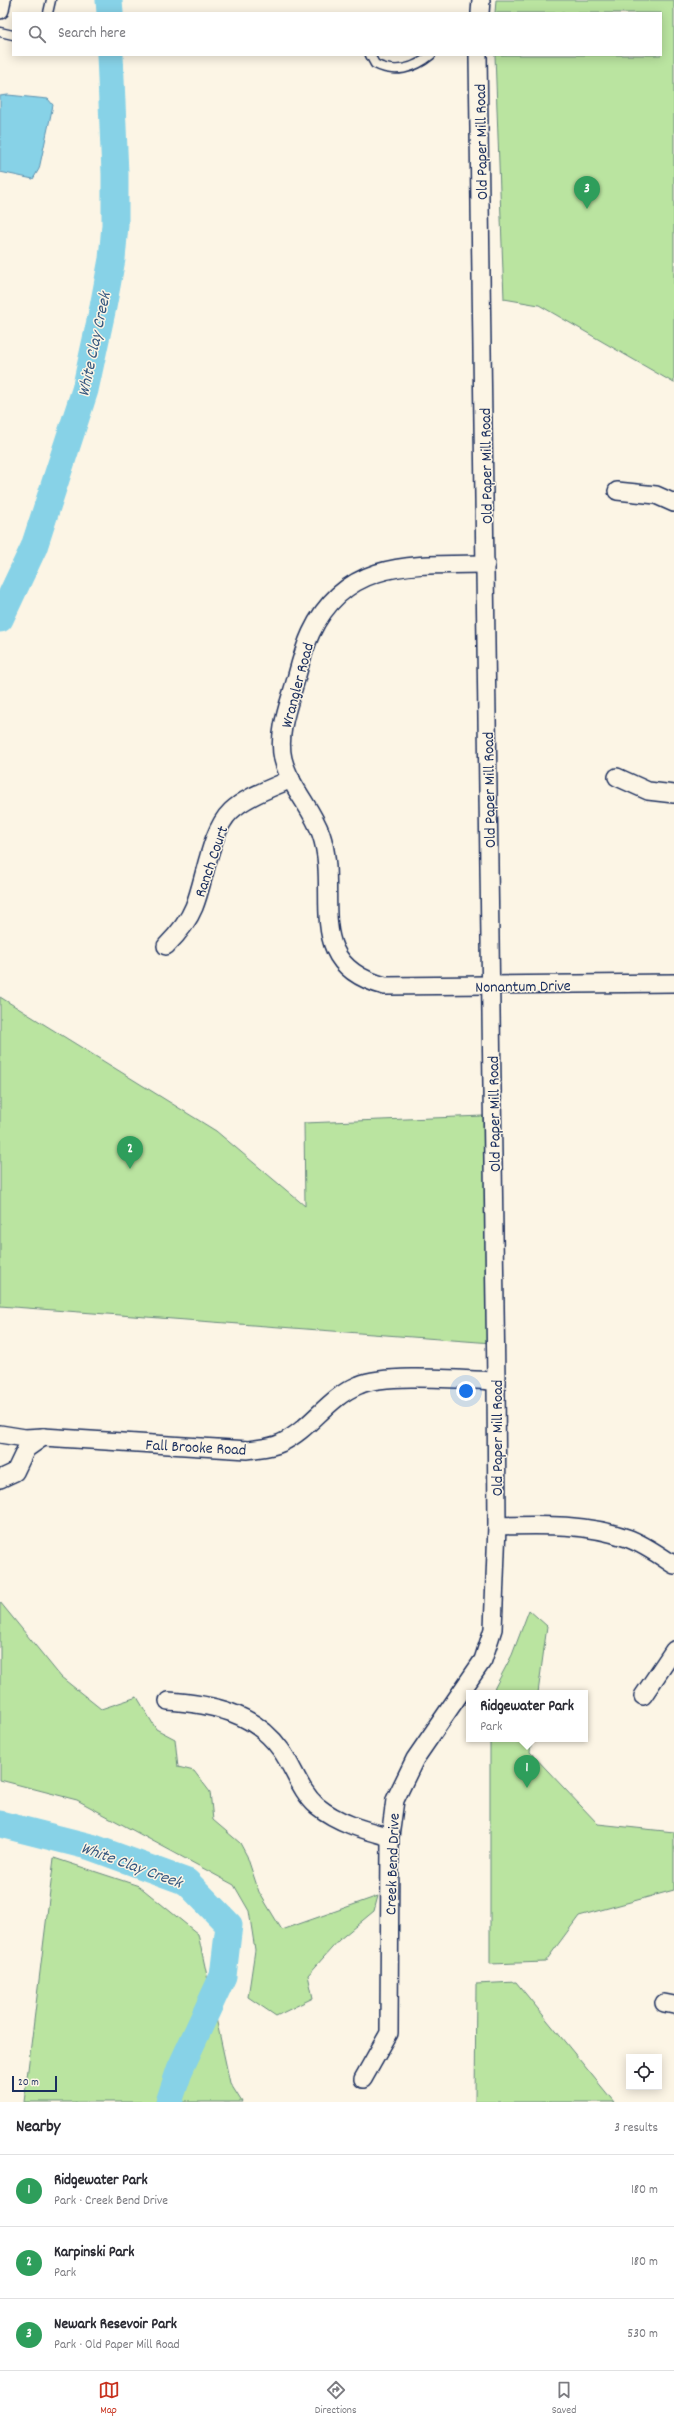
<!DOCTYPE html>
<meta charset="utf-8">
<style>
body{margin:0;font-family:Dekko,sans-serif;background:#f7f7f7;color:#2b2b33}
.controls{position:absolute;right:12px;bottom:12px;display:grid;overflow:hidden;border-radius:0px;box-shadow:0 2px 10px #0003}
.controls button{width:36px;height:36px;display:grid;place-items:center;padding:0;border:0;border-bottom:1px solid #e1e1e2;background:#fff;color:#2b2b33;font:20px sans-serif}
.scale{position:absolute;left:12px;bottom:10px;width:45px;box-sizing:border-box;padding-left:4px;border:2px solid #1b2f5e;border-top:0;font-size:11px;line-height:14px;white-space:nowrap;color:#1b2f5e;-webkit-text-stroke:3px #fcf5e5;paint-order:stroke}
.you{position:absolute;left:466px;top:1391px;width:14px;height:14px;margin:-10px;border:3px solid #fff;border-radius:50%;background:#1a73e8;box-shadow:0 0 0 6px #1a73e833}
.badge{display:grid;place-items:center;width:26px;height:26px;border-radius:50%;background:#c8321e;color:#fff;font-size:13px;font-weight:700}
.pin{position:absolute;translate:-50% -33px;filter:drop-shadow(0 1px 2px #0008)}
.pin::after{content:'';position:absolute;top:21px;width:14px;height:12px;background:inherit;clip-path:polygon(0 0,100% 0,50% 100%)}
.popup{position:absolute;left:466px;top:1690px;width:122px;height:52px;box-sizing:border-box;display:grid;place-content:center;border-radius:0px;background:#fff;filter:drop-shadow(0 1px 3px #0005);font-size:13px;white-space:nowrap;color:#7c7c81}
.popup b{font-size:15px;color:#2b2b33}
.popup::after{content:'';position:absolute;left:50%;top:100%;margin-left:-8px;border:8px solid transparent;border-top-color:#fff}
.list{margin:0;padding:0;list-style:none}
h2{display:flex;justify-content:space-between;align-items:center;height:52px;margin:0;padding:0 16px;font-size:17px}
h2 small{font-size:13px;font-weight:400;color:#7c7c81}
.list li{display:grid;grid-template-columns:26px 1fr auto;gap:12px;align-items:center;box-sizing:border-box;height:72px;padding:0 16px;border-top:1px solid #e1e1e2}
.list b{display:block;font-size:15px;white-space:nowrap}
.list p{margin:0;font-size:13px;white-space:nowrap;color:#7c7c81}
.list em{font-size:13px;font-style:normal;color:#7c7c81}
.icon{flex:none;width:22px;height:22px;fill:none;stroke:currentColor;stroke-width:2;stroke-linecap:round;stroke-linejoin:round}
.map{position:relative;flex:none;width:674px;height:2102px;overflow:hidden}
.search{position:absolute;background:#fff;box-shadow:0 2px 10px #0003;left:12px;right:12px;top:12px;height:44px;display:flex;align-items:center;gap:10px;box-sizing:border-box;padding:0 14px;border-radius:0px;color:#7c7c81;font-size:15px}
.sheet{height:268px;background:#fff}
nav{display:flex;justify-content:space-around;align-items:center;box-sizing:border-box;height:56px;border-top:1px solid #e1e1e2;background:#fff;font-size:11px;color:#7c7c81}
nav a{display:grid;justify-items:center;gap:2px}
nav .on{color:#c8321e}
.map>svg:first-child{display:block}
.green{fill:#bae4a0;stroke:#6a8a7f}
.water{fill:#87d2e7;stroke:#5c91b0}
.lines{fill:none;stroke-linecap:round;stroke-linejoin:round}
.river{stroke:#87d2e7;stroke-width:27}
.lane-casing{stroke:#1b2f5e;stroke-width:11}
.street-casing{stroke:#1b2f5e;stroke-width:20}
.lane{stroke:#fcf5e5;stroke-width:8}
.street{stroke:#fcf5e5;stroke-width:17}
.labels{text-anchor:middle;stroke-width:3;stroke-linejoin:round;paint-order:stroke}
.street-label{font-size:16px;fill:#1b2f5e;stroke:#fcf5e5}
.water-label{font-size:17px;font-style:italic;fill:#365880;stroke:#fcf5e5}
</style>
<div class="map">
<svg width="674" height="2102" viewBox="0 0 674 2102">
<rect width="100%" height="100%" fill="#fcf5e5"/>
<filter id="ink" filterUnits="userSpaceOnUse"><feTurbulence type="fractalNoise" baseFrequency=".025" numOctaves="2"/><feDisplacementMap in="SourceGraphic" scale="8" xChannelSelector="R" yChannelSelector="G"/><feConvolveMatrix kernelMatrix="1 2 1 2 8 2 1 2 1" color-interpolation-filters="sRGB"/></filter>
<g filter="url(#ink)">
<!-- green -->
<g class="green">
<path d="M496 0H674V383L539 305 504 299 495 55H661V13H495Z"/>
<path d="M0 997 216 1131 305 1206 304 1123 483 1116 492 1343 0 1306Z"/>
<path d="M0 1602 61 1677 101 1709 137 1697 156 1729 175 1739 178 1767 194 1771 210 1792 213 1820 240 1843 247 1856 259 1892 282 1930 378 1896 374 1911 339 1940 308 1975 313 1998 276 2016 248 1997 255 1950 249 1911 234 1885 77 1800 0 1780Z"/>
<path d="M529 1610 547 1626 538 1693H492L512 1655Z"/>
<path d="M490 1739H532L530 1752 598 1824 674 1832V1890L579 1916 545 1962 490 1964Z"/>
<path d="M54 1858 139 1886 198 1934 230 2083 242 2102H24Z"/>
<path d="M516 1982 614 2102H475L476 1984Z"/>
</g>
<!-- water -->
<path class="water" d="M8 95 48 99 53 105 39 169 33 179 0 172V96Z"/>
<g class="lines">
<!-- river -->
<g class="river">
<path d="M109 0 110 13"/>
<path d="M0 619 34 547 85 390 103 307 112 259 115 225V174L110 55"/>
<path d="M0 1824 91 1847 187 1882 229 1925 223 1976 180 2069 169 2102"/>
</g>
<!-- lane casing -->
<g class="lane-casing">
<g id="lane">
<path d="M48 13 51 0"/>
<path d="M0 32 13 35"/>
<path d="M370 55 375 64C394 74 414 69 431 55"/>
</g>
</g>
<!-- street casing -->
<g class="street-casing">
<g id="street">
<path d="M0 10 2 0"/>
<path d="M480 13 481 0"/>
<path d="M617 491 656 495 674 503"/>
<path d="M486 564C415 565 346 558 311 633 304 648 300 664 296 679 289 704 277 733 283 759 290 787 312 808 321 834 341 893 300 964 385 986L674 983"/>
<path d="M617 777 648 791 674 794"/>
<path d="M166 946C177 935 188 922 194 907 205 880 210 831 231 811 247 796 272 788 291 779"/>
<path d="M0 1434 25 1438 43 1437 248 1450C259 1448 271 1448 281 1443 311 1429 328 1397 359 1385 386 1373 464 1380 496 1381"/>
<path d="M0 1479 15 1472 26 1449 43 1437"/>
<path d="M497 1526C540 1525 585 1523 627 1538 644 1544 659 1555 674 1565"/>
<path d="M643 1696 674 1650"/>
<path d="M168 1701C211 1704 254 1712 281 1750 294 1768 300 1791 317 1806 338 1823 364 1830 390 1837"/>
<path d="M664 2003 674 2005"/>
<path d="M363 2079 389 2033 390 1837 395 1800 415 1759 483 1660 493 1629 497 1526 496 1381 478 55"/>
</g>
</g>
<!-- lane -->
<use href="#lane" class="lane"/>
<!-- street -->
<use href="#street" class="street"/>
</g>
</g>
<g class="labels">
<!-- street labels -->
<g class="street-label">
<text transform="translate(480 142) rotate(-91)" y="6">Old Paper Mill Road</text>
<text transform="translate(485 466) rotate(-91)" y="6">Old Paper Mill Road</text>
<text transform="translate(296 685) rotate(-75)" y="6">Wrangler Road</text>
<text transform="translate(488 790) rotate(-91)" y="6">Old Paper Mill Road</text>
<text transform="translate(210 861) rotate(-71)" y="6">Ranch Court</text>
<text transform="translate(523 985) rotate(-1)" y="6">Nonantum Drive</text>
<text transform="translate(493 1114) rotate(-91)" y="6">Old Paper Mill Road</text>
<text transform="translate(496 1438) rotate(-90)" y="6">Old Paper Mill Road</text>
<text transform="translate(196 1446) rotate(3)" y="6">Fall Brooke Road</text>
<text transform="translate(391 1864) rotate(-88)" y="6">Creek Bend Drive</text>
</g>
<!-- water labels -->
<g class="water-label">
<text transform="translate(93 344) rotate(-78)" y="6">White Clay Creek</text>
<text transform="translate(132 1864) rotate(20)" y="6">White Clay Creek</text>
</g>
</g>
</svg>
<div class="controls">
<button><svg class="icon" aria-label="locate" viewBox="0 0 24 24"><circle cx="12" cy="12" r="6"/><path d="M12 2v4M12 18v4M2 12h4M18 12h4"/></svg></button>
</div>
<div class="scale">20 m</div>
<div class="you"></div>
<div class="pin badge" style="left:527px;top:1788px;background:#2e9e5b">1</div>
<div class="popup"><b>Ridgewater Park</b>Park</div>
<div class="pin badge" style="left:130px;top:1169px;background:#2e9e5b">2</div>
<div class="pin badge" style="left:587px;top:209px;background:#2e9e5b">3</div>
<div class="search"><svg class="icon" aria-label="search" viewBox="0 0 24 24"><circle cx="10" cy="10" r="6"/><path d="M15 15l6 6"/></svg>Search here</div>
</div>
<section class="sheet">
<h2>Nearby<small>3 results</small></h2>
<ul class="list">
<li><span class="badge" style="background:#2e9e5b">1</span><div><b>Ridgewater Park</b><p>Park · Creek Bend Drive</p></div><em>180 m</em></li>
<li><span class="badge" style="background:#2e9e5b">2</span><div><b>Karpinski Park</b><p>Park</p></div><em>180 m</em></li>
<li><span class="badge" style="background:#2e9e5b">3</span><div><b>Newark Resevoir Park</b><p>Park · Old Paper Mill Road</p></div><em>530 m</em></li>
</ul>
</section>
<nav>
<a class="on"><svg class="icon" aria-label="map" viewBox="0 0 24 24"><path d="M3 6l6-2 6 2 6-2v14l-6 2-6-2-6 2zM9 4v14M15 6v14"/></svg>Map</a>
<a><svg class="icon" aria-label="directions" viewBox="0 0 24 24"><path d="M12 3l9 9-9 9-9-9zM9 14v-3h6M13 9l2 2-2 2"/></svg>Directions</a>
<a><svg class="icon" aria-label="saved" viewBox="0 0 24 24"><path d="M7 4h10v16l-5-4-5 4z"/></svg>Saved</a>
</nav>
